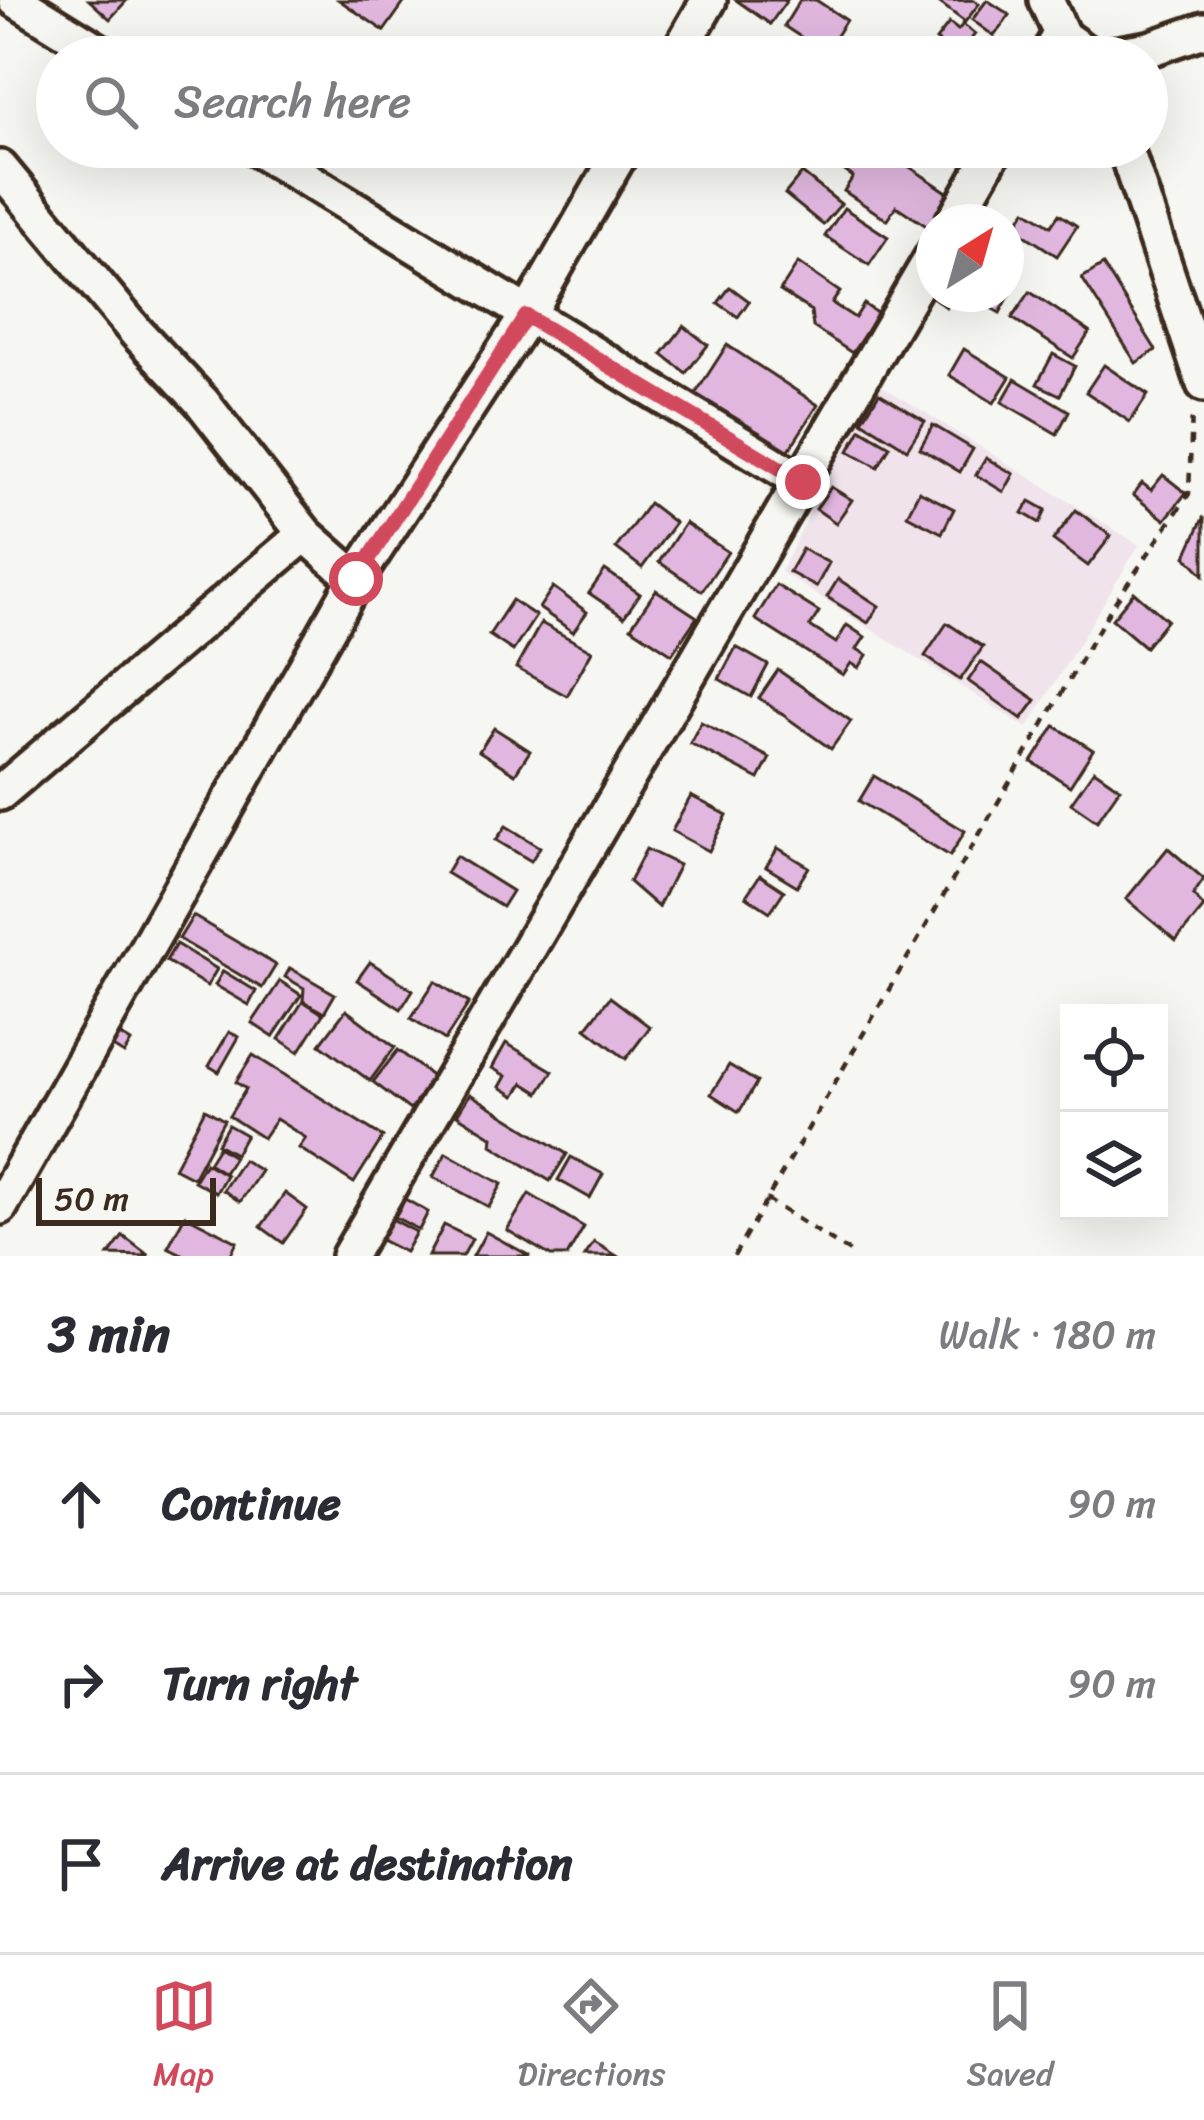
<!DOCTYPE html>
<meta charset="utf-8">
<style>
body{margin:0;font-family:Sriracha,sans-serif;background:#f7f7f7;color:#2b2b33}
.controls{position:absolute;right:36px;bottom:36px;display:grid;overflow:hidden;border-radius:0px;box-shadow:0 12px 48px #0002}
.controls button{width:108px;height:108px;display:grid;place-items:center;padding:0;border:0;border-bottom:3px solid #e1e1e2;background:#fff;color:#2b2b33;font:60px sans-serif}
.compass{position:absolute;left:916px;top:204px;width:108px;height:108px;border-radius:50%;background:#fff;box-shadow:0 12px 48px #0002;rotate:37deg}
.scale{position:absolute;left:36px;bottom:30px;width:180px;box-sizing:border-box;padding-left:12px;border:6px solid #3b2a1e;border-top:0;font-size:33px;line-height:42px;white-space:nowrap;color:#3b2a1e;-webkit-text-stroke:9px #f6f6f2;paint-order:stroke}
.stop{position:absolute;width:36px;height:36px;margin:-27px;border:9px solid #d1495b;border-radius:50%;background:#fff}
.stop.end{background:#d1495b;border-color:#fff;box-shadow:0 3px 12px #0008}
.list{margin:0;padding:0;list-style:none}
h2{display:flex;justify-content:space-between;align-items:center;height:156px;margin:0;padding:0 48px;font-size:51px}
h2 small{font-size:39px;font-weight:400;color:#7c7c81}
.list li{display:grid;grid-template-columns:78px 1fr auto;gap:36px;align-items:center;box-sizing:border-box;height:180px;padding:0 48px;border-top:3px solid #e1e1e2}
.list b{display:block;font-size:45px;white-space:nowrap}
.list em{font-size:39px;font-style:normal;color:#7c7c81}
.icon{flex:none;width:66px;height:66px;fill:none;stroke:currentColor;stroke-width:2;stroke-linecap:round;stroke-linejoin:round}
.map{position:relative;flex:none;width:1204px;height:1256px;overflow:hidden}
.search{position:absolute;background:#fff;box-shadow:0 12px 48px #0002;left:36px;right:36px;top:36px;height:132px;display:flex;align-items:center;gap:30px;box-sizing:border-box;padding:0 42px;border-radius:66px;color:#7c7c81;font-size:45px}
.sheet{height:696px;background:#fff}
nav{display:flex;justify-content:space-around;align-items:center;box-sizing:border-box;height:168px;border-top:3px solid #e1e1e2;background:#fff;font-size:33px;color:#7c7c81}
nav a{display:grid;justify-items:center;gap:6px}
nav .on{color:#d1495b}
.map>svg:first-child{display:block}
.built{fill:#f0e3ec}
.building{fill:#e1b7df;stroke:#3b2a1e;stroke-width:3}
.lines{fill:none;stroke-linecap:round;stroke-linejoin:round}
.minor-casing{stroke:#3b2a1e;stroke-width:42}
.path{stroke:#3b2a1e;stroke-width:4.5;stroke-dasharray:9 9;stroke-linecap:butt}
.minor{stroke:#f6f6f2;stroke-width:33}
.route{stroke:#d1495b;stroke-width:15}
</style>
<div class="map">
<svg width="1204" height="1256" viewBox="0 0 1204 1256">
<rect width="100%" height="100%" fill="#f6f6f2"/>
<filter id="ink" filterUnits="userSpaceOnUse"><feTurbulence type="fractalNoise" baseFrequency=".00833" numOctaves="2"/><feDisplacementMap in="SourceGraphic" scale="24" xChannelSelector="R" yChannelSelector="G"/><feConvolveMatrix kernelMatrix="1 2 1 2 8 2 1 2 1" color-interpolation-filters="sRGB"/></filter>
<g filter="url(#ink)">
<!-- built -->
<path class="built" d="M874 381 1139 545 1027 728 781 572Z"/>
<!-- building -->
<g class="building">
<path d="M89 0H127L110 19Z"/>
<path d="M339 0H406L384 31Z"/>
<path d="M736 0H787L770 24Z"/>
<path d="M800 0H816L846 20 825 53 784 26Z"/>
<path d="M974 0 979 4 965 22 937 1Z"/>
<path d="M987 0 1010 15 994 36 972 20Z"/>
<path d="M949 23 958 30 963 24 975 34 958 57 936 40Z"/>
<path d="M977 45 995 57H969Z"/>
<path d="M856 147H880L950 194 928 227 896 206 887 220 844 191 853 177 842 169Z"/>
<path d="M802 173 841 204 823 225 785 194Z"/>
<path d="M844 208 888 237 869 265 825 236Z"/>
<path d="M1026 210 1051 226 1059 214 1077 226 1057 256 1014 228Z"/>
<path d="M798 263 840 292 832 303 855 318 864 304 878 314 852 353 813 327 811 311 780 291Z"/>
<path d="M1103 265 1156 350 1136 363 1082 278Z"/>
<path d="M1006 285 1013 289 1000 313 966 294H1006Z"/>
<path d="M730 287 749 301 738 317 718 303Z"/>
<path d="M934 292V294H955L946 307 931 296Z"/>
<path d="M1030 292 1090 332 1073 358 1012 318Z"/>
<path d="M684 326 708 345 686 373 662 354Z"/>
<path d="M727 345 818 405 785 456 694 396Z"/>
<path d="M964 349 1010 377 994 403 949 375Z"/>
<path d="M1053 354 1075 366 1060 395 1037 384Z"/>
<path d="M1104 365 1148 395 1130 422 1086 392Z"/>
<path d="M1015 379 1069 411 1057 434 1002 402Z"/>
<path d="M879 393 925 421 907 449 862 421Z"/>
<path d="M933 425 973 449 960 472 920 448Z"/>
<path d="M861 429 890 446 878 467 849 451Z"/>
<path d="M986 458 1014 474 1004 492 976 475Z"/>
<path d="M1163 475 1186 493 1165 520 1133 495 1142 483 1151 490Z"/>
<path d="M831 487 852 500 836 523 816 509Z"/>
<path d="M919 491 954 509 942 533 907 515Z"/>
<path d="M1030 501 1046 510 1040 523 1023 513Z"/>
<path d="M649 503 675 523 642 568 616 548Z"/>
<path d="M1076 510 1111 536 1088 566 1053 540Z"/>
<path d="M1203 518 1204 519V575L1186 556Z"/>
<path d="M685 523 728 552 702 591 659 562Z"/>
<path d="M802 549 829 563 816 587 789 572Z"/>
<path d="M605 570 640 594 624 617 589 593Z"/>
<path d="M838 579 879 606 868 623 827 597Z"/>
<path d="M776 585 819 612 810 626 836 643 847 625 865 637 857 649 867 655 859 668 851 663 843 675 755 619Z"/>
<path d="M553 587 587 612 573 632 539 608Z"/>
<path d="M656 590 697 617 672 654 631 627Z"/>
<path d="M1134 592 1167 620 1145 647 1112 619Z"/>
<path d="M512 600 536 616 513 651 489 635Z"/>
<path d="M541 623 592 651 567 696 516 668Z"/>
<path d="M947 623 983 647 960 680 925 656Z"/>
<path d="M736 647 768 665 751 697 719 679Z"/>
<path d="M981 662 1036 700 1022 719 968 681Z"/>
<path d="M778 670 851 721 831 749 759 698Z"/>
<path d="M701 722 770 758 759 779 690 743Z"/>
<path d="M1055 726 1093 750 1070 786 1032 762Z"/>
<path d="M494 728 530 751 515 774 479 751Z"/>
<path d="M1094 770 1120 788 1097 821 1071 803Z"/>
<path d="M874 776 965 831 950 856 859 801Z"/>
<path d="M691 796 727 815 709 851 672 831Z"/>
<path d="M506 826 540 847 531 861 496 840Z"/>
<path d="M778 848 809 867 797 886 766 867Z"/>
<path d="M1168 848 1204 879 1193 895 1204 907 1176 941 1126 899Z"/>
<path d="M646 849 679 865 658 907 629 882Z"/>
<path d="M456 856 512 891 502 907 446 873Z"/>
<path d="M760 875 784 891 770 912 746 896Z"/>
<path d="M193 916 276 965 262 988 179 939Z"/>
<path d="M176 944 217 969 207 986 166 961Z"/>
<path d="M370 962 413 990 401 1009 357 980Z"/>
<path d="M290 968 335 994 324 1013 303 1001 304 988 285 977Z"/>
<path d="M223 971 256 991 249 1005 215 985Z"/>
<path d="M280 981 301 995 273 1037 252 1023Z"/>
<path d="M435 981 469 1003 445 1040 411 1018Z"/>
<path d="M610 997 650 1027 626 1059 586 1028Z"/>
<path d="M303 1001 323 1014 299 1052 279 1039Z"/>
<path d="M346 1010 395 1047 370 1081 320 1044Z"/>
<path d="M115 1032 131 1042 124 1054 108 1044Z"/>
<path d="M229 1032 239 1037 219 1072 209 1066Z"/>
<path d="M506 1043 553 1071 539 1093 523 1083 515 1096 500 1087 506 1076 492 1068Z"/>
<path d="M398 1050 434 1078 410 1110 373 1082Z"/>
<path d="M253 1055 383 1137 354 1183 299 1148 306 1138 276 1119 263 1138 229 1116 246 1089 236 1082Z"/>
<path d="M729 1065 757 1082 739 1112 711 1094Z"/>
<path d="M470 1094 567 1154 550 1181 492 1145 493 1137 457 1115Z"/>
<path d="M205 1109 224 1120 193 1178 174 1168Z"/>
<path d="M228 1125 246 1135 235 1154 217 1144Z"/>
<path d="M218 1147 234 1157 224 1173 208 1163Z"/>
<path d="M446 1153 502 1184 489 1207 433 1177Z"/>
<path d="M571 1157 603 1174 590 1198 558 1180Z"/>
<path d="M243 1160 261 1171 240 1202 223 1190Z"/>
<path d="M205 1163 226 1175 216 1193 194 1181Z"/>
<path d="M285 1193 307 1209 283 1243 261 1227Z"/>
<path d="M529 1194 584 1227 567 1256H551L507 1230Z"/>
<path d="M405 1199 428 1212 419 1230 395 1217Z"/>
<path d="M185 1215 237 1242 230 1256H186L168 1247Z"/>
<path d="M392 1219 416 1232 405 1252 381 1240Z"/>
<path d="M444 1225 472 1239 463 1256H428Z"/>
<path d="M486 1232 530 1256H473Z"/>
<path d="M123 1236 148 1255 147 1256 109 1255Z"/>
<path d="M594 1242 617 1256H585Z"/>
</g>
<g class="lines">
<!-- minor casing -->
<g class="minor-casing">
<g id="minor">
<path d="M16 0 108 57"/>
<path d="M1046 0 1070 53"/>
<path d="M676 57 709 0"/>
<path d="M1047 57 1060 35 1091 57"/>
<path d="M1102 57 1149 49 1204 30"/>
<path d="M254 147 803 482"/>
<path d="M1125 147 1204 384"/>
<path d="M0 168 137 333 202 402 305 534 356 579"/>
<path d="M953 222 996 147"/>
<path d="M0 793 305 534"/>
<path d="M0 1207 356 579 527 316 624 147"/>
<path d="M349 1256 934 254"/>
</g>
</g>
<!-- path -->
<g class="path">
<path d="M766 1199 856 1256"/>
<path d="M734 1256 1111 608 1189 494 1192 410"/>
</g>
<!-- minor -->
<use href="#minor" class="minor"/>
</g>
</g>
<g class="lines" filter="url(#ink)">
<!-- route -->
<path class="route" d="M356 579 526 316 803 482"/>
</g>
</svg>
<div class="controls">
<button><svg class="icon" aria-label="locate" viewBox="0 0 24 24"><circle cx="12" cy="12" r="6"/><path d="M12 2v4M12 18v4M2 12h4M18 12h4"/></svg></button>
<button><svg class="icon" aria-label="layers" viewBox="0 0 24 24"><path d="M12 4l9 5-9 5-9-5zM3 14l9 5 9-5"/></svg></button>
</div>
<svg class="compass" viewBox="-18 -18 36 36"><path d="M0-13l5 13h-10z" fill="#e53935"/><path d="M0 13l5-13h-10z" fill="#7c7c81"/></svg>
<div class="scale">50 m</div>
<div class="stop" style="left:356px;top:579px"></div>
<div class="stop end" style="left:803px;top:482px"></div>
<div class="search"><svg class="icon" aria-label="search" viewBox="0 0 24 24"><circle cx="10" cy="10" r="6"/><path d="M15 15l6 6"/></svg>Search here</div>
</div>
<section class="sheet">
<h2>3 min<small>Walk · 180 m</small></h2>
<ul class="list">
<li><svg class="icon" aria-label="ahead" viewBox="0 0 24 24"><path d="M12 20V5M6 11l6-6 6 6"/></svg><div><b>Continue</b></div><em>90 m</em></li>
<li><svg class="icon" aria-label="right" viewBox="0 0 24 24"><path d="M7 20v-9h11M14 6l5 5-5 5"/></svg><div><b>Turn right</b></div><em>90 m</em></li>
<li><svg class="icon" aria-label="arrive" viewBox="0 0 24 24"><path d="M6 21V4h12l-3 4 3 4H6"/></svg><div><b>Arrive at destination</b></div></li>
</ul>
</section>
<nav>
<a class="on"><svg class="icon" aria-label="map" viewBox="0 0 24 24"><path d="M3 6l6-2 6 2 6-2v14l-6 2-6-2-6 2zM9 4v14M15 6v14"/></svg>Map</a>
<a><svg class="icon" aria-label="directions" viewBox="0 0 24 24"><path d="M12 3l9 9-9 9-9-9zM9 14v-3h6M13 9l2 2-2 2"/></svg>Directions</a>
<a><svg class="icon" aria-label="saved" viewBox="0 0 24 24"><path d="M7 4h10v16l-5-4-5 4z"/></svg>Saved</a>
</nav>
